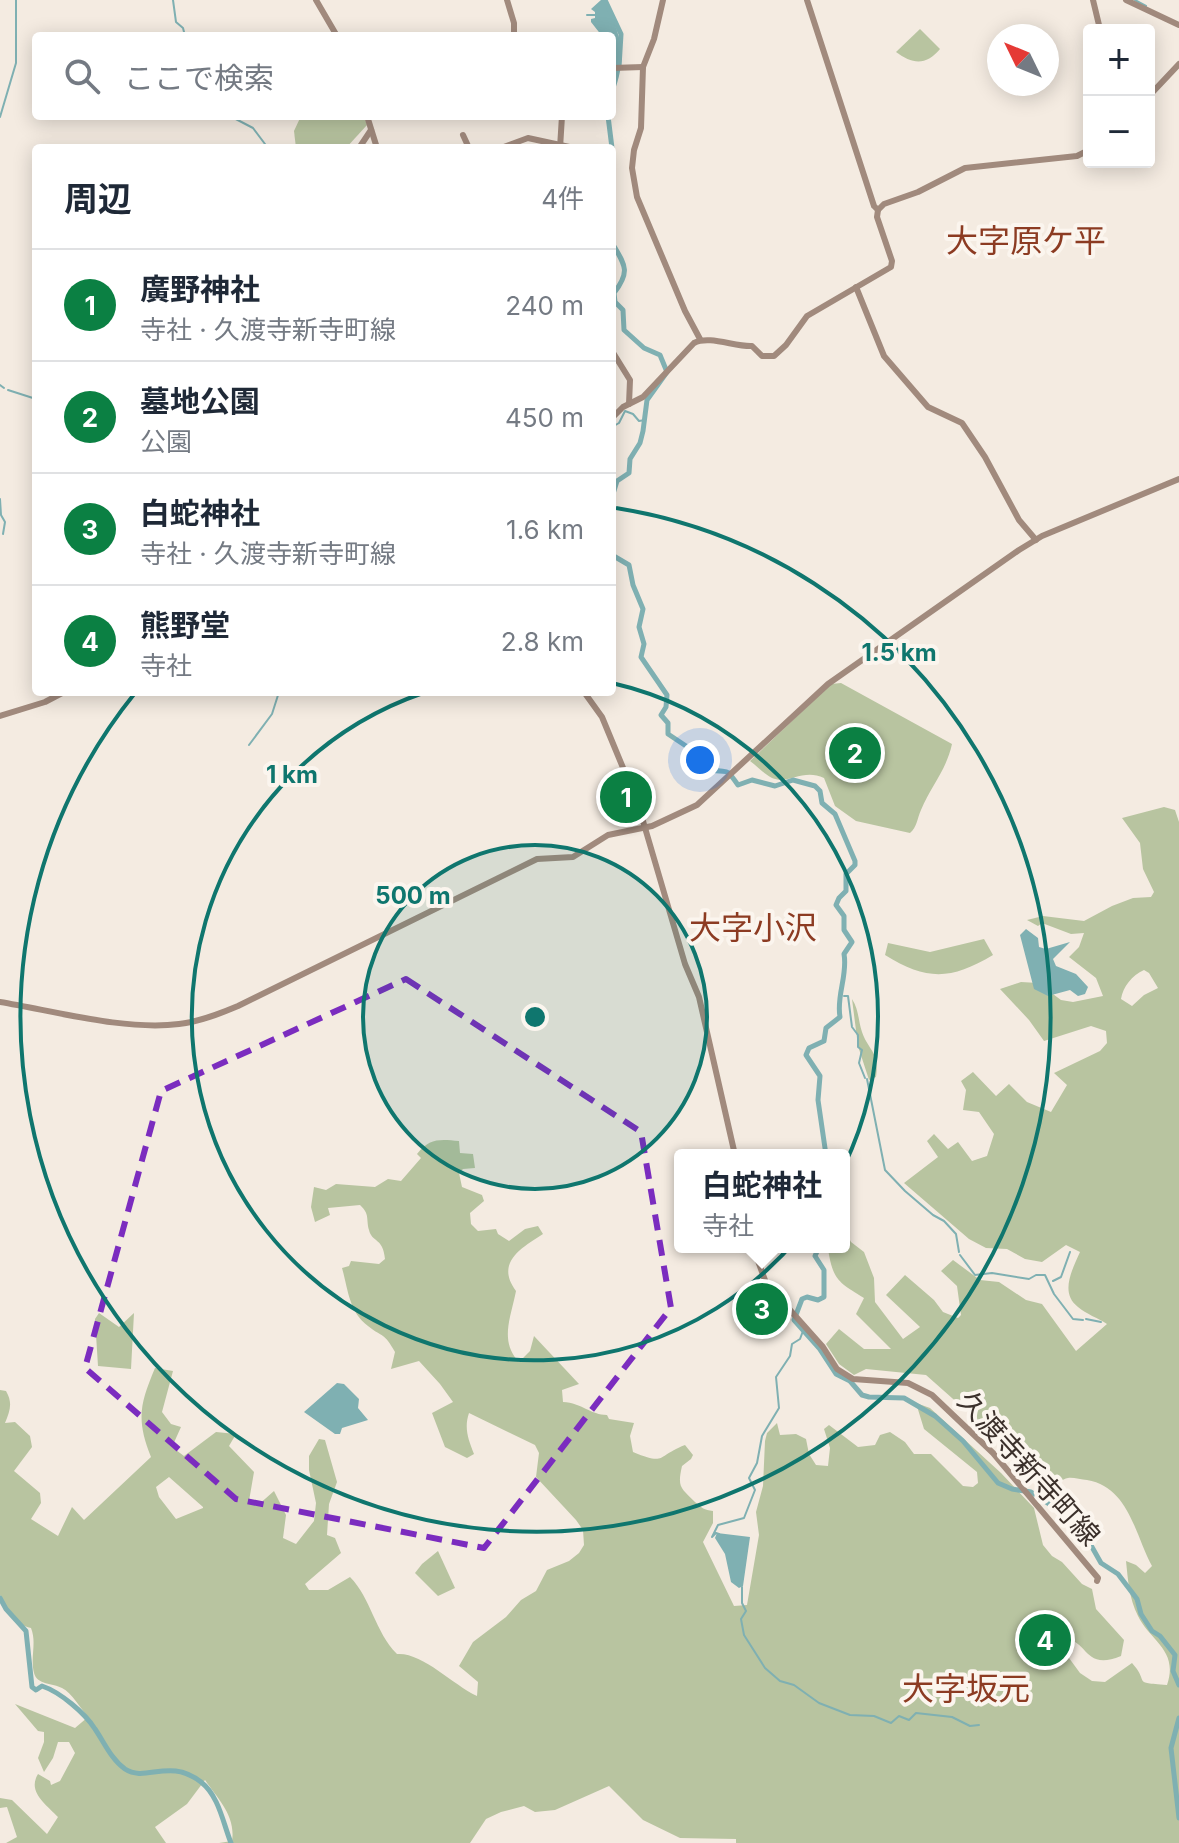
<!DOCTYPE html>
<html lang="ja">
<meta charset="utf-8">
<style>
body{margin:0;font-family:Inter,"Noto Sans JP",sans-serif;background:#f6f6f7;color:#1f2937}
.controls{position:absolute;right:24px;top:24px;display:grid;overflow:hidden;border-radius:8px;box-shadow:0 4px 20px #0003}
.controls button{width:72px;height:72px;display:grid;place-items:center;padding:0;border:0;border-bottom:2px solid #e0e1e3;background:#fff;color:#1f2937;font:40px sans-serif}
.compass{position:absolute;left:987px;top:24px;width:72px;height:72px;border-radius:50%;background:#fff;box-shadow:0 4px 20px #0003;rotate:313deg}
.you{position:absolute;left:700px;top:760px;width:28px;height:28px;margin:-20px;border:6px solid #fff;border-radius:50%;background:#1a73e8;box-shadow:0 0 0 12px #1a73e833}
.badge{display:grid;place-items:center;width:52px;height:52px;border-radius:50%;background:#0b8043;color:#fff;font-size:26px;font-weight:700}
.pin{position:absolute;translate:-50% -50%;border:4px solid #fff;box-shadow:0 2px 8px #0006}
.popup{position:absolute;left:674px;top:1149px;width:176px;height:104px;box-sizing:border-box;display:grid;place-content:center;border-radius:8px;background:#fff;filter:drop-shadow(0 2px 6px #0005);font-size:26px;white-space:nowrap;color:#747a83}
.popup b{font-size:30px;color:#1f2937}
.popup::after{content:'';position:absolute;left:50%;top:100%;margin-left:-16px;border:16px solid transparent;border-top-color:#fff}
.list{margin:0;padding:0;list-style:none}
h2{display:flex;justify-content:space-between;align-items:center;height:104px;margin:0;padding:0 32px;font-size:34px}
h2 small{font-size:26px;font-weight:400;color:#747a83}
.list li{display:grid;grid-template-columns:52px 1fr auto;gap:24px;align-items:center;box-sizing:border-box;height:112px;padding:0 32px;border-top:2px solid #e0e1e3}
.list b{display:block;font-size:30px;white-space:nowrap}
.list p{margin:0;font-size:26px;white-space:nowrap;color:#747a83}
.list em{font-size:26px;font-style:normal;color:#747a83}
.icon{flex:none;width:44px;height:44px;fill:none;stroke:currentColor;stroke-width:2;stroke-linecap:round;stroke-linejoin:round}
.map{position:relative;flex:none;width:1179px;height:1843px;overflow:hidden}
.search{position:absolute;background:#fff;box-shadow:0 4px 20px #0003;left:32px;top:32px;width:584px;height:88px;display:flex;align-items:center;gap:20px;box-sizing:border-box;padding:0 28px;border-radius:8px;color:#747a83;font-size:30px}
.panel{position:absolute;background:#fff;box-shadow:0 4px 20px #0003;left:32px;top:144px;width:584px;height:552px;border-radius:8px}
.map>svg:first-child{display:block}
.green{fill:#b8c4a0;fill-rule:evenodd}
.water{fill:#7fb0b2}
.lines{fill:none;stroke-linecap:round;stroke-linejoin:round}
.stream{stroke:#7fb0b2;stroke-width:2}
.river{stroke:#7fb0b2;stroke-width:5}
.secondary{stroke:#a18a7d;stroke-width:6}
.marked{fill:none;stroke:#7b2cbf;stroke-width:6;stroke-dasharray:16 10;stroke-linejoin:round}
.ring{fill:none;stroke:#0f766e;stroke-width:4}
.labels{text-anchor:middle;stroke-width:8;stroke-linejoin:round;paint-order:stroke}
.street-label{font-size:28px;fill:#3b302b;stroke:#fbf5ee}
.quarter-label{font-size:32px;fill:#8c3b22;stroke:#fbf5ee}
.centre{fill:#0f766e;stroke:#fbf5ee;stroke-width:4}
.ring-label{font-size:24px;text-anchor:middle;font-weight:bold;fill:#0f766e;stroke:#fbf5ee;stroke-width:8;stroke-linejoin:round;paint-order:stroke}
</style>
<div class="map">
<svg width="1179" height="1843" viewBox="0 0 1179 1843">
<rect width="100%" height="100%" fill="#f4ebe1"/>
<!-- green -->
<g class="green">
<path d="M920 29 940 49C926 66 912 64 896 52Z"/>
<path d="M301 116H364L367 125 346 148H296L294 131Z"/>
<path d="M841 683 952 744C946 771 931 786 921 810 917 819 917 827 910 833L856 821 835 806 824 778C803 768 788 785 772 778 764 774 757 766 750 761L831 684Z"/>
<path d="M1164 807 1175 810 1179 822V1843H736V1839L680 1838 643 1820 609 1786 555 1810 535 1812 524 1806 501 1812 486 1819 470 1843H219L232 1841C236 1816 218 1799 205 1780L187 1804 155 1827 166 1843H6L17 1837 7 1807 0 1808V1798L12 1800 47 1834 58 1817C46 1804 27 1792 38 1774L50 1781 51 1785 60 1781 75 1753 69 1742H58L53 1758 44 1772 38 1758 44 1742V1732L38 1731 15 1704 75 1728 88 1717C81 1709 72 1693 62 1688 53 1683 37 1685 34 1673 30 1657 37 1643 31 1628 15 1625 7 1608 0 1595V1390L6 1391C13 1403 10 1411 5 1423L15 1422 30 1436 32 1447 14 1471 40 1493 41 1503 31 1519 58 1536 72 1507 84 1520 151 1457C136 1419 140 1404 155 1368L173 1371 162 1412 171 1424 181 1427 172 1447 184 1456 216 1432 236 1434 229 1446 254 1472 249 1501 257 1506 274 1491 286 1515 283 1538 296 1544 314 1521 316 1503 309 1470V1456L319 1439 325 1440 337 1482 329 1504 327 1535 335 1538 341 1553 305 1584 309 1590H328L350 1577C371 1598 375 1632 397 1654 422 1652 452 1684 477 1696L478 1682 459 1666 473 1642 506 1617 521 1600 536 1591 547 1570 569 1561 579 1553 584 1545 583 1530 576 1520 536 1477 539 1453 535 1445 469 1413C464 1428 468 1439 474 1454L467 1458 445 1447 432 1413 453 1402 440 1384 419 1361 391 1369 395 1352C384 1332 383 1338 368 1326 349 1312 348 1289 342 1268L349 1266 351 1261 379 1264 385 1259C383 1237 372 1243 369 1230 366 1219 370 1214 360 1205L328 1208 330 1215 315 1222 311 1207 314 1187 326 1190 336 1184 375 1187 388 1179 401 1181 421 1158 417 1154C429 1138 440 1139 459 1141L460 1153 473 1154 475 1168 463 1169 459 1173 462 1187 482 1195 484 1201 470 1213 471 1224 478 1231 496 1229 498 1234 509 1241 525 1229 538 1226 543 1234C521 1248 495 1263 516 1291 511 1317 499 1341 519 1362L530 1351 534 1336 579 1384 562 1390 563 1402C582 1403 591 1415 607 1415L609 1419 634 1423 630 1436 633 1452C667 1466 656 1456 685 1445L693 1455 691 1459 682 1466C677 1488 681 1488 695 1502 702 1508 704 1510 713 1511V1523L703 1542 734 1606 747 1605 759 1535 756 1512 763 1486 765 1441 767 1433 777 1423 780 1435 796 1434 806 1439 809 1454 816 1465 828 1466 830 1448 824 1429 829 1425 858 1447 875 1445 880 1435 890 1432 905 1442 914 1454H931L963 1486 973 1487 978 1483 977 1472 924 1429 916 1403 930 1408 1001 1473 1034 1508 1043 1545 1052 1556 1062 1562 1082 1584 1092 1589 1096 1609 1124 1640 1121 1656C1082 1672 1089 1637 1060 1638L1055 1650 1069 1658 1080 1673 1092 1681 1105 1682 1132 1663C1151 1684 1130 1682 1167 1685 1179 1650 1150 1641 1138 1616 1129 1598 1128 1580 1126 1561L1136 1565 1145 1573 1152 1566C1135 1535 1129 1487 1087 1480 1081 1480 1073 1477 1068 1478 1062 1479 1057 1484 1050 1485L926 1375 866 1369 854 1375 839 1364 826 1344 839 1329 864 1349H891L856 1314 864 1298C838 1282 833 1280 828 1249L844 1247V1228L851 1242 864 1252 874 1278 875 1302 903 1339 920 1327 886 1295 905 1275 934 1300 943 1312 958 1318 961 1315 957 1286 941 1271 953 1260 980 1280 999 1282 1026 1300 1042 1304 1076 1351 1107 1324C1098 1318 1086 1314 1078 1307 1059 1293 1073 1268 1080 1252L1066 1245 1042 1262 1025 1259 1007 1249 986 1248 969 1239 904 1183 938 1157 927 1141 934 1134 948 1149 958 1142 972 1161 987 1156 994 1134 979 1112 963 1110 966 1090 961 1081 973 1072 996 1096 1009 1084 1027 1102 1051 1112 1067 1085 1054 1073 1100 1051 1107 1043 1106 1031 1091 1026 1044 1041 1029 1020 1000 989 1021 982 1038 983 1061 1000 1073 1002 1103 996 1096 978 1069 957 1079 947 1084 933 1071 934 1042 923 1038 926 1027 920 1043 916 1084 921 1112 906 1133 898 1151 897 1154 892 1143 869 1140 843 1122 818ZM1144 970 1149 973 1158 988 1144 995 1132 1006 1121 999C1123 987 1132 975 1144 970ZM169 1477 203 1507V1508L176 1519 159 1497 156 1487Z"/>
<path d="M984 939 993 955C951 980 927 981 885 955L888 943 930 952Z"/>
<path d="M852 999C859 1010 858 1020 862 1032 868 1050 880 1052 876 1077L869 1080 858 1046Z"/>
<path d="M99 1313 119 1327 134 1313 131 1369 98 1366 95 1319Z"/>
<path d="M438 1551 455 1588 438 1596 415 1573 422 1564Z"/>
</g>
<!-- water -->
<g class="water">
<path d="M601 0H603C623 37 628 58 612 98L615 62H612V36H602L591 22V19L595 18V12L591 9Z"/>
<path d="M1026 929 1038 938 1039 947 1046 949 1070 942 1053 959 1056 966 1076 974 1088 987 1085 994 1078 996 1070 990 1048 996 1034 989 1020 935Z"/>
<path d="M337 1383 344 1384 359 1399 358 1408 368 1420 342 1428 340 1434H335L304 1412Z"/>
<path d="M717 1533 750 1537 743 1586 739 1588 731 1582 725 1554 715 1538Z"/>
</g>
<g class="lines">
<!-- stream -->
<g class="stream">
<path d="M173 0 176 22 183 28 185 36"/>
<path d="M1135 0 1146 6"/>
<path d="M587 15H598"/>
<path d="M230 116 253 128 268 148"/>
<path d="M0 117 16 63V0"/>
<path d="M0 385 4 388"/>
<path d="M8 390 36 399"/>
<path d="M612 427 619 423 625 411 633 414 639 421 645 420"/>
<path d="M0 499 1 515 5 522 3 534"/>
<path d="M249 745 272 714 279 692"/>
<path d="M844 996H848L852 1027 858 1035V1047L862 1050 859 1063 865 1078"/>
<path d="M867 1079 885 1170 905 1191 933 1215 944 1221 956 1234 959 1252"/>
<path d="M960 1255 975 1275 992 1273 1029 1279 1036 1275H1045L1054 1294 1073 1319 1083 1320"/>
<path d="M1053 1281 1061 1277 1070 1252"/>
<path d="M1086 1319 1101 1322"/>
<path d="M719 1534 716 1533 712 1537 718 1525 744 1518 755 1490 749 1478 757 1463 762 1436 779 1408 776 1377 790 1356 792 1344 800 1339 803 1331"/>
<path d="M742 1587V1603L746 1611 741 1619 744 1635 765 1668 780 1681 794 1685 819 1703 850 1715 874 1716 891 1723 899 1716 909 1720 916 1713 952 1717 970 1726 979 1725"/>
</g>
<!-- river -->
<g class="river">
<path d="M605 0 621 34 619 67"/>
<path d="M608 116 612 148"/>
<path d="M612 151V186"/>
<path d="M612 243C625 265 631 271 614 293L615 302 623 310 624 330 644 348 660 355 667 372 647 400 643 431 640 443 630 459 629 473 617 481 612 497"/>
<path d="M612 555 629 565 633 585 643 609 639 627 644 644 641 657 667 695 666 707 661 715 668 723V734L698 754 709 769C730 775 723 764 738 785L752 780 775 786 793 780 815 786 820 791 822 803 835 814 855 861V865L846 874V891L839 898 836 905 844 916V930L852 942 844 954C848 975 836 996 840 1017L826 1028 824 1041 809 1048 806 1055 820 1076 818 1100 826 1155"/>
<path d="M819 1247 815 1256 824 1270V1297L818 1300 807 1297 802 1299 794 1320 819 1348 836 1374 850 1381 862 1395 869 1397 904 1398 935 1416 963 1441 998 1483 1012 1489 1031 1492 1079 1524 1101 1563 1118 1574 1137 1599 1141 1614 1152 1631 1160 1636 1175 1655 1173 1671 1179 1685"/>
<path d="M0 1598 6 1609 26 1631 32 1687 36 1690 42 1686C60 1692 85 1713 95 1729 104 1742 111 1759 125 1769 146 1783 169 1757 201 1782 219 1796 223 1823 231 1843"/>
<path d="M1179 1718 1171 1748 1179 1818"/>
</g>
<!-- secondary -->
<g class="secondary">
<path d="M316 0 337 36"/>
<path d="M507 0 514 23V36"/>
<path d="M663 0 654 39 643 67 641 128 634 150 632 168 637 197 685 311 700 339"/>
<path d="M1093 0 1099 25"/>
<path d="M1126 0 1179 25"/>
<path d="M612 68 643 67"/>
<path d="M1149 96 1179 64"/>
<path d="M367 116 377 148"/>
<path d="M463 135 469 148"/>
<path d="M359 148 371 130"/>
<path d="M501 148 528 138 574 148"/>
<path d="M560 148 562 116"/>
<path d="M878 210 884 204 918 192 965 168 1077 156 1089 150"/>
<path d="M856 287 884 356 928 407 962 423 985 457 1019 520 1036 540"/>
<path d="M612 351 630 380 629 404"/>
<path d="M612 418 623 407 643 397 694 343C709 335 735 347 752 346L762 356H774L786 345 807 316 891 267 892 261 877 217 878 210 874 206 807 0"/>
<path d="M584 692 602 717 638 804 685 964 699 997 735 1155"/>
<path d="M0 716 45 702 64 692"/>
<path d="M0 1002C54 1011 126 1031 179 1024 199 1022 219 1014 238 1006L537 859 573 857 608 835 652 826 697 805 828 684 1019 550 1042 536 1179 479"/>
<path d="M753 1247 766 1283 823 1347 837 1369 853 1379 908 1383 932 1395 993 1453 1098 1578 1097 1581"/>
</g>
</g>
<!-- marked area -->
<path class="marked" d="M406 979 641 1132 671 1308 484 1548 236 1499 85 1368 161 1091Z"/>
<!-- distance rings -->
<circle cx="535" cy="1017" r="172" fill="#0f766e" fill-opacity=".12"/>
<g class="ring">
<circle cx="535" cy="1017" r="172"/>
<path d="M612 683A343 343 0 1 1 423 693"/>
<path d="M616 508A515 515 0 1 1 135 693"/>
</g>
<g class="labels">
<!-- street labels -->
<g class="street-label">
<text transform="translate(1029 1468) rotate(48)" y="10">久渡寺新寺町線</text>
</g>
<!-- quarter labels -->
<g class="quarter-label">
<text x="1026" y="252">大字原ケ平</text>
<text x="753" y="939">大字小沢</text>
<text x="966" y="1700">大字坂元</text>
</g>
</g>
<circle cx="535" cy="1017" r="12" class="centre"/>
<g class="ring-label">
<text x="899" y="661">1.5 km</text>
<text x="292" y="783">1 km</text>
<text x="413" y="904">500 m</text>
</g>
</svg>
<div class="controls">
<button>+</button>
<button>−</button>
</div>
<svg class="compass" viewBox="-18 -18 36 36"><path d="M0-13l5 13h-10z" fill="#e53935"/><path d="M0 13l5-13h-10z" fill="#747a83"/></svg>
<div class="you"></div>
<div class="pin badge" style="left:626px;top:797px">1</div>
<div class="pin badge" style="left:855px;top:753px">2</div>
<div class="pin badge" style="left:762px;top:1309px">3</div>
<div class="popup"><b>白蛇神社</b>寺社</div>
<div class="pin badge" style="left:1045px;top:1640px">4</div>
<div class="search"><svg class="icon" aria-label="search" viewBox="0 0 24 24"><circle cx="10" cy="10" r="6"/><path d="M15 15l6 6"/></svg>ここで検索</div>
<section class="panel">
<h2>周辺<small>4件</small></h2>
<ul class="list">
<li><span class="badge">1</span><div><b>廣野神社</b><p>寺社 · 久渡寺新寺町線</p></div><em>240 m</em></li>
<li><span class="badge">2</span><div><b>墓地公園</b><p>公園</p></div><em>450 m</em></li>
<li><span class="badge">3</span><div><b>白蛇神社</b><p>寺社 · 久渡寺新寺町線</p></div><em>1.6 km</em></li>
<li><span class="badge">4</span><div><b>熊野堂</b><p>寺社</p></div><em>2.8 km</em></li>
</ul>
</section>
</div>
